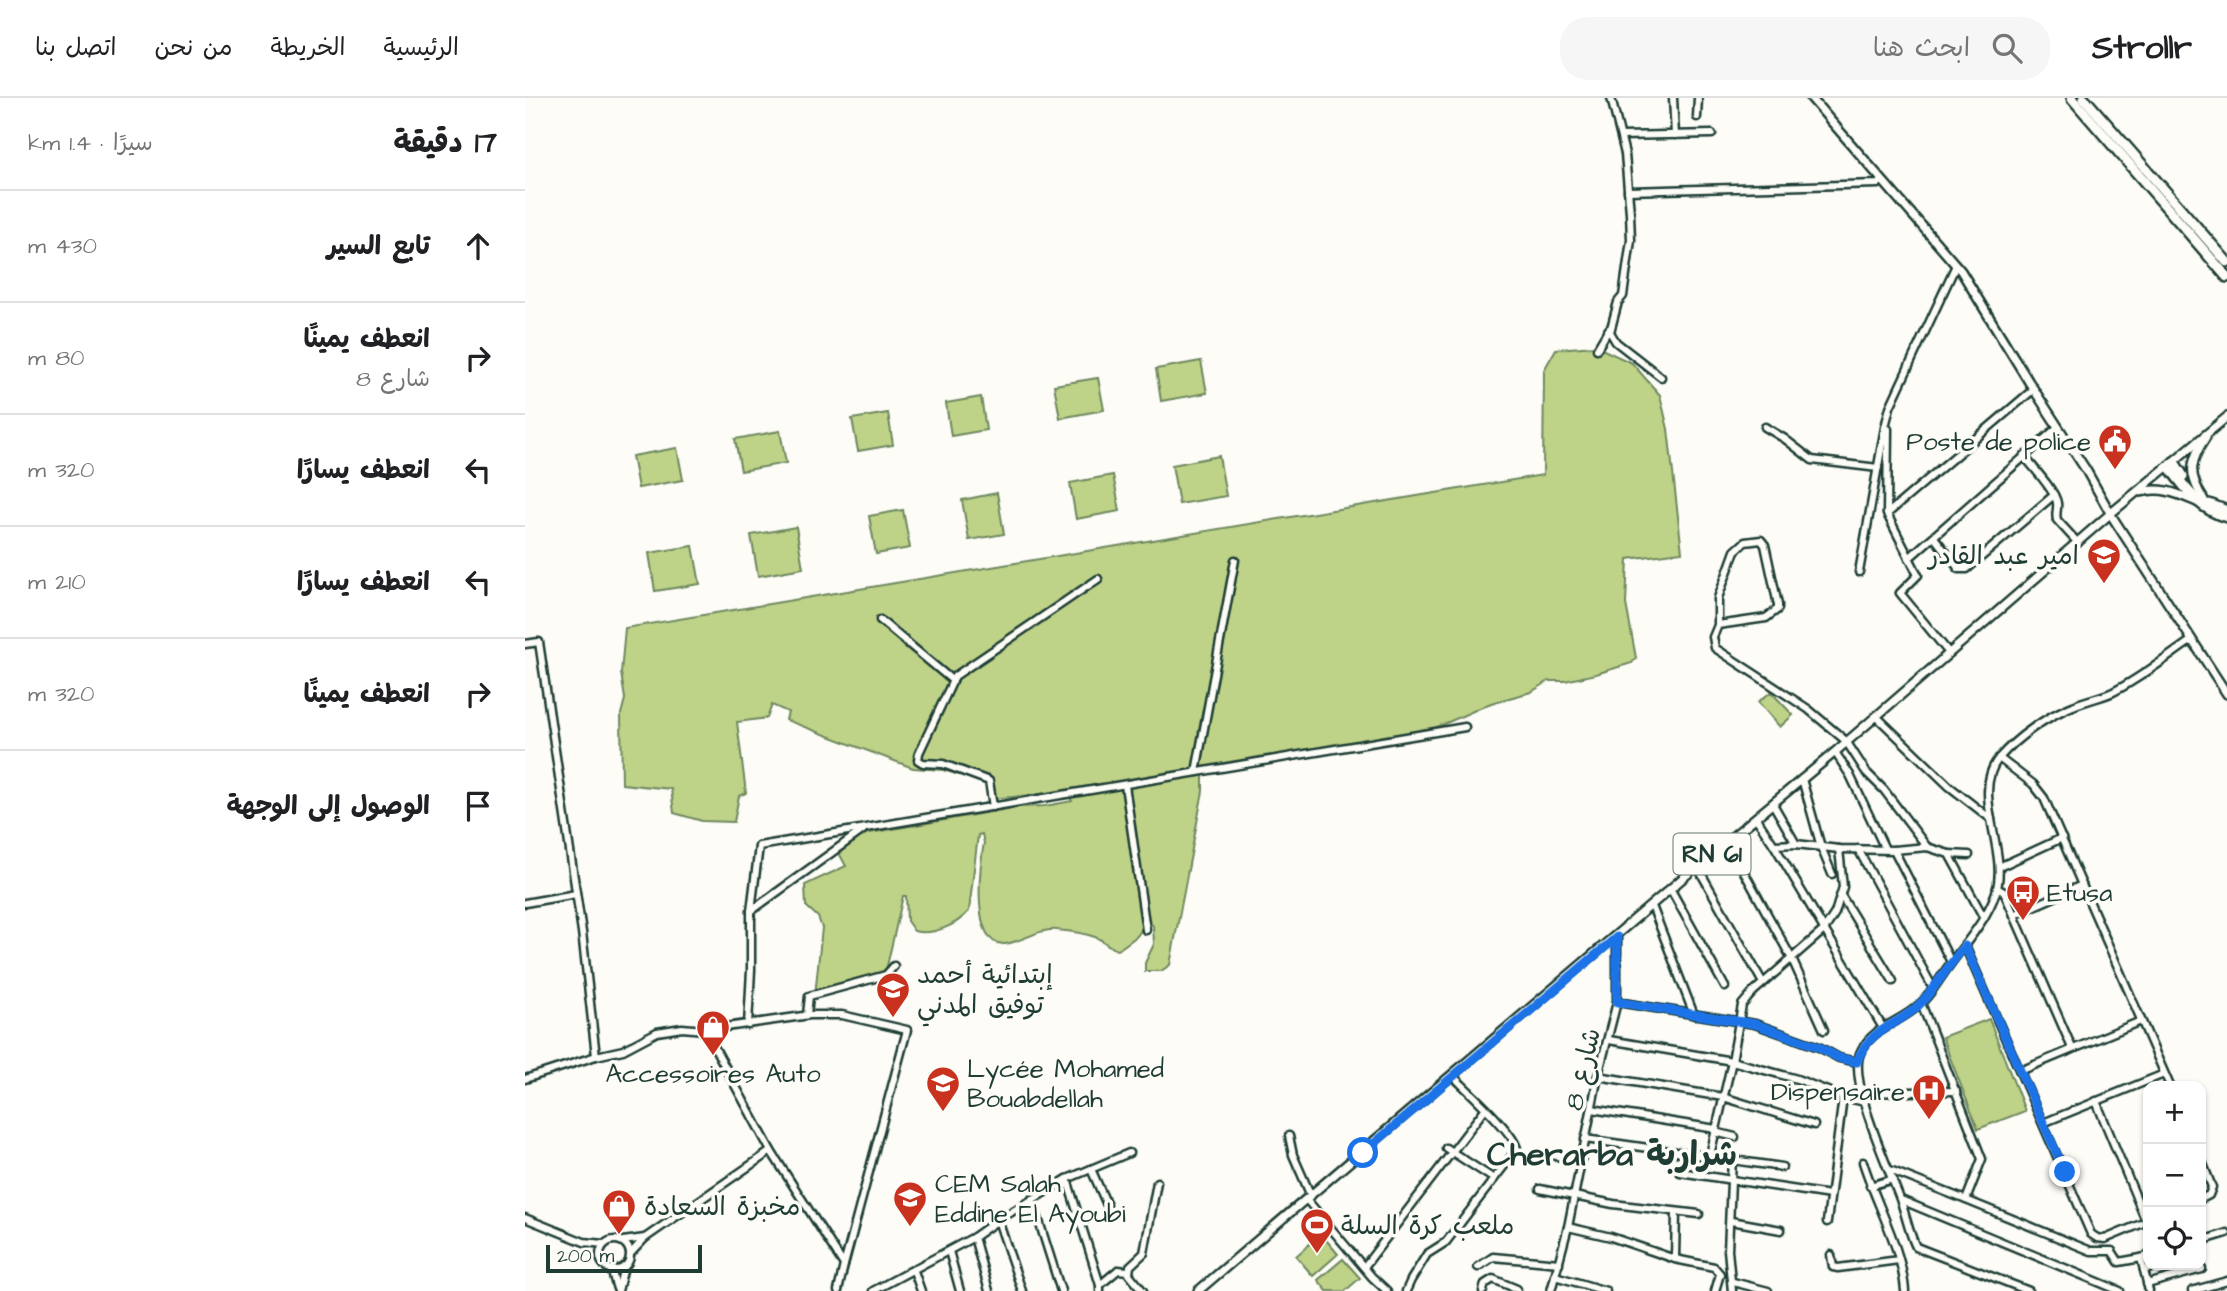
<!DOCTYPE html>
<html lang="ar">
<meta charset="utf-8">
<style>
body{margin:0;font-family:"Architects Daughter","Playpen Sans Arabic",sans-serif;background:#f6f6f6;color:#202124;direction:rtl}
.controls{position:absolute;right:21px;bottom:21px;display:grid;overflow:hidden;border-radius:14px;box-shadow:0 2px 5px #0004}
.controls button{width:63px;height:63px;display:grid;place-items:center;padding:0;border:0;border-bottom:2px solid #e0e0e0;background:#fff;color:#202124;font:35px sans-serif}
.scale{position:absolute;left:21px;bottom:18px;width:156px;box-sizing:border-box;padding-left:7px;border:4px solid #1f3d34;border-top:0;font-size:19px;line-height:24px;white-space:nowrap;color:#1f3d34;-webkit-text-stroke:5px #fdfcf7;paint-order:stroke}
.stop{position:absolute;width:21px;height:21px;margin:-16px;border:5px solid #1a73e8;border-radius:50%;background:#fff}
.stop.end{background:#1a73e8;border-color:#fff;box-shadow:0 2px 7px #0008}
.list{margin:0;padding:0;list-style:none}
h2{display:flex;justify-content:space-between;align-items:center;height:91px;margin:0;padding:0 28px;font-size:30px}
h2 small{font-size:23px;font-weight:400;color:#757577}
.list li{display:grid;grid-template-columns:46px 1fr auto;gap:21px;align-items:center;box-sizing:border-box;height:112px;padding:0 28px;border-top:2px solid #e0e0e0}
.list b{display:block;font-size:26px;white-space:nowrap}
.list p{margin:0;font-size:23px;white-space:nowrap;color:#757577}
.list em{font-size:23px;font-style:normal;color:#757577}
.icon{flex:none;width:38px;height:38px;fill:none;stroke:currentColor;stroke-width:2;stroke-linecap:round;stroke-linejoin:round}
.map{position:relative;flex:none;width:1702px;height:1193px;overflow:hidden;direction:ltr}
header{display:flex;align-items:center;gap:42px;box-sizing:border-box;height:98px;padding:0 35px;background:#fff;border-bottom:2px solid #e0e0e0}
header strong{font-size:33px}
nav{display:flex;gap:38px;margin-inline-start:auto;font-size:24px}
.search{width:490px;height:63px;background:#f6f6f6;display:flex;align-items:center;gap:18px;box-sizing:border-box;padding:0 24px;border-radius:28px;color:#757577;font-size:26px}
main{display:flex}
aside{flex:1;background:#fff}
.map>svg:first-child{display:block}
.green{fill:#bed288;stroke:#6e885e;stroke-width:2}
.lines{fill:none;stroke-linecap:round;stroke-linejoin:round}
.minor-casing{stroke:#1f3d34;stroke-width:11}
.major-casing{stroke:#1f3d34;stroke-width:12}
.highway-casing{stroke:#1f3d34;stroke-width:14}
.minor{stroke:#fdfcf7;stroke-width:6}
.major{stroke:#fdfcf7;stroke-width:7}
.highway{stroke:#fdfcf7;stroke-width:9}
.route{stroke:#1a73e8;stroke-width:9}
.labels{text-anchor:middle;stroke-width:7;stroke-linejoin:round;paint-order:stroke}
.shield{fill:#fdfcf7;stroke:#62766e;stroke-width:2}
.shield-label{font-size:24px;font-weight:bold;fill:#1f3d34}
.poi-label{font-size:26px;fill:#1f3d34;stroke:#fdfcf7;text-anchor:start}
.street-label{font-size:26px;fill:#1f3d34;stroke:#fdfcf7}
.district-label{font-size:33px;font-weight:bold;fill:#1f3d34;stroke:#fdfcf7}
</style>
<header>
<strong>Strollr</strong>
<div class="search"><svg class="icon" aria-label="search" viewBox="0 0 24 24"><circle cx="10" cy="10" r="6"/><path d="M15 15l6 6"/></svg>ابحث هنا</div>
<nav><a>الرئيسية</a><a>الخريطة</a><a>من نحن</a><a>اتصل بنا</a></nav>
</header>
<main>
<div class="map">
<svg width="1702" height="1193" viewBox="0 0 1702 1193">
<rect width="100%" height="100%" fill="#fdfcf7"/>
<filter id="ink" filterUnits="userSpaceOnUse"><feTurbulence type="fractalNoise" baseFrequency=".0143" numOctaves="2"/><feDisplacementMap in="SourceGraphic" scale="14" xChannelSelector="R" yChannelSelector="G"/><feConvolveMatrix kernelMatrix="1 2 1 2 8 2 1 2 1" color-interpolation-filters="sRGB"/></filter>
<g filter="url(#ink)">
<!-- green -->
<g class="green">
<path d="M1070 248 1107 265 1135 297 1143 331 1157 454 1103 461 1101 506 1111 560 1107 565 1071 576 1040 583H1024L1006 594 966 605 908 631 678 670V693L645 867 636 873H620V865L629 846 628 828 622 821 616 820 617 831 612 838 593 852C584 850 579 842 570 839 559 835 544 833 532 832 514 830 497 844 480 846 445 849 455 765 459 745L457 736 453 737 444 813C432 827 408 838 389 833L382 823 381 798H378L362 868 357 880 290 897 297 830 293 819 281 808 280 787 321 768 314 755 339 736 494 709 520 708 547 703 541 694 465 701 464 686 418 672 388 670 261 622 263 614 247 607 242 620 212 624 221 695 214 698 209 724 177 723 149 715 146 691 97 686 96 616 100 601 96 575 100 530 1018 377 1019 272 1031 251Z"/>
<path d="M676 263 682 295 636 303 631 271Z"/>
<path d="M573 280 579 312 535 320 529 287Z"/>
<path d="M456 299 461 332 426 338 421 305Z"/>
<path d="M363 315 368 347 333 353 327 321Z"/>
<path d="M255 333 261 365 216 373 210 341Z"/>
<path d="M152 350 158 382 113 390 107 358Z"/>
<path d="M694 358 701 398 654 406 647 367Z"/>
<path d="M588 377 595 413 551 421 545 385Z"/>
<path d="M472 395 479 436 444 442 437 402Z"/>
<path d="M378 412 385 450 351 456 344 418Z"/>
<path d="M271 429 278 470 233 478 226 437Z"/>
<path d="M168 448 175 486 130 493 124 455Z"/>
<path d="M1246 594 1268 617 1255 629 1233 604Z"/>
<path d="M1464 921 1500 1013 1453 1031 1417 939Z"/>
<path d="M796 1136 813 1156 788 1178 771 1158Z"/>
<path d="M818 1161 835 1180 820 1193H802L793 1182Z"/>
</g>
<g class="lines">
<!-- minor casing -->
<g class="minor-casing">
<g id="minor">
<path d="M1086 0 1100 56 1105 115 1106 142 1098 198 1093 204 1085 234 1091 244 1136 279"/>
<path d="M1148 0 1150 37"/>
<path d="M1172 19 1173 0"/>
<path d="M1096 38 1187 36"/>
<path d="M1103 93 1353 86 1357 82"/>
<path d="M1072 251 1084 231"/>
<path d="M1240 329 1260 341 1287 362 1353 370"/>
<path d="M1363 331 1362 416 1393 477 1375 495 1424 555"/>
<path d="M1499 358C1507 368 1531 394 1532 405 1533 411 1530 415 1532 422L1553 445"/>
<path d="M1362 416 1509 291"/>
<path d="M1409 439 1434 471H1442L1529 397"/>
<path d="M1384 460 1533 329"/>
<path d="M1334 474 1360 329 1365 309 1431 167"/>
<path d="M355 522 428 583"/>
<path d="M1193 527 1241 520 1253 511V507L1240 447 1236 442 1220 444 1210 453 1193 500V527L1188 539 1190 550 1283 611 1321 643 1341 674 1359 692 1402 749"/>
<path d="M0 546 14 544 57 834 71 958"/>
<path d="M1351 618 1425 689 1466 721"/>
<path d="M1310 654 1325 677 1360 751"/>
<path d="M1474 660 1508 686 1519 700 1645 988"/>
<path d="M671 674 710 462"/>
<path d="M1277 681 1296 749 1307 776"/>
<path d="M600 687 621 832"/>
<path d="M1248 706 1271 746"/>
<path d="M468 709 464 683 418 666 398 665 393 662 394 655 430 578 573 481"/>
<path d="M1231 720 1249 747 1271 746 1314 751 1369 752 1402 749 1424 756 1459 820"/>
<path d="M1202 743 1267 861 1299 932"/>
<path d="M1249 747 1358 930"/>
<path d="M1333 751 1408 890"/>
<path d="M1369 752 1426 864"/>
<path d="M1424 756 1444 757"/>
<path d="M1172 768 1238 885"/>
<path d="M1474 769 1537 740"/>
<path d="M1472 790 1479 794 1547 950"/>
<path d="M1146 792 1200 889"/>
<path d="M1317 799 1368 883"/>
<path d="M0 805 51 796"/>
<path d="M1127 808 1169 917"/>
<path d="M226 813 338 732"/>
<path d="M1489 817 1557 787"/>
<path d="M1440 848 1566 1136 1572 1140 1580 1141 1623 1123"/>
<path d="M1092 904 1230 926 1294 949 1314 960 1332 964"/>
<path d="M282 917 284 898 361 877 369 868"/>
<path d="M223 927 226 872V813L234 748 940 629"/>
<path d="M180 932 285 917H317L382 932 319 1167"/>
<path d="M1084 942 1207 963 1272 981 1318 999 1340 1004"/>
<path d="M1495 973 1616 923"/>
<path d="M1073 978 1198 999 1289 1027"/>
<path d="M0 981 71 958 98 952 132 934 157 930 180 932 246 1053 319 1167 313 1193"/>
<path d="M1337 995 1431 993"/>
<path d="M1571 1003 1621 1123"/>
<path d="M1067 1011 1191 1031"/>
<path d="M1518 1025 1639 976"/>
<path d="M1190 1034 1210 1039"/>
<path d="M764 1038 768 1057 786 1098"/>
<path d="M1060 1041 1257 1069"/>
<path d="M921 1050 969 1081"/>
<path d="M1014 1055 1056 1062"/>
<path d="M1185 1057 1207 963 1217 907 1228 894 1299 832 1310 815 1318 789 1314 751"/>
<path d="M1207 1060 1203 1152 1207 1193"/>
<path d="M1676 1061 1687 1089 1684 1097 1676 1101"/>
<path d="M1338 1064C1351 1106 1377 1150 1380 1193"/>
<path d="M566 1071 582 1107"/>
<path d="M1365 1072 1441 1102 1457 1061 1396 905"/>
<path d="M1155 1074 1305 1097"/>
<path d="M542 1081 575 1187V1193"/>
<path d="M1345 1088 1368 1081"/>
<path d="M1015 1091 1088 1106 1174 1116"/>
<path d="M507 1101 536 1193"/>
<path d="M782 1102 847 1179 862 1193"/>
<path d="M1376 1102 1595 1193"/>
<path d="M1441 1102 1566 1153H1587L1594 1164 1616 1160"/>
<path d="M0 1120 59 1144 79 1146"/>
<path d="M473 1122 497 1193"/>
<path d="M1206 1123 1256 1132"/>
<path d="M1302 1124 1318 999"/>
<path d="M1043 1129 1086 1139 1150 1161 1189 1169 1195 1176 1190 1193"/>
<path d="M449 1139 464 1193"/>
<circle cx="90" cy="1157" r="15"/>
<path d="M98 1143 120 1140"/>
<path d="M1676 1143 1702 1135"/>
<path d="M424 1153 435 1193"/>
<path d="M106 1155 120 1140 246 1053"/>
<path d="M1306 1157 1308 1169 1313 1170 1374 1162"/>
<path d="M1623 1158 1616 1160 1624 1193"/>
<path d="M1150 1161 1151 1114"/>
<path d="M839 1169 960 1011"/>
<path d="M953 1169 968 1159 1034 1165"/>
<path d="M86 1171 92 1191"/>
<path d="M1619 1172 1635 1167"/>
<path d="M389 1173 396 1193"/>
<path d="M1030 1178 1081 1193"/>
<path d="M1208 1184 1243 1193"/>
<path d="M1622 1186 1677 1171"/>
<path d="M575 1187 593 1172 603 1173"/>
<path d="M93 1193 99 1169"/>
<path d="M348 1193 449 1139 473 1122 542 1081 604 1055"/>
<path d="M618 1193 604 1176 605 1168 619 1155 632 1084"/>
<path d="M881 1193 886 1182 902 1156 921 1144 992 1051C990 1035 942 992 928 978"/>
<path d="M958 1193 960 1186 968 1181 992 1191"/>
<path d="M1026 1193 1043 1129 1073 978 1092 904V839"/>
<path d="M1504 1193 1391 1149C1384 1135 1381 1118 1376 1104 1365 1072 1321 981 1336 953 1348 929 1376 924 1394 907 1407 896 1415 879 1426 865 1443 842 1462 821 1471 794 1484 752 1445 695 1474 660 1492 639 1522 618 1548 608 1561 602 1575 600 1588 594 1616 580 1642 559 1667 542"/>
<path d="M1667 1193 1702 1183"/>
</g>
</g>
<!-- major casing -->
<g class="major-casing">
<g id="major">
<path d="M1286 0 1436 173 1504 284 1561 372 1588 420 1702 596"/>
<path d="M1616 394C1637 388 1653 396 1672 404"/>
<path d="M1679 402C1663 377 1664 364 1681 339"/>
<path d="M673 1193 1172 768 1310 654 1585 416 1702 319"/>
</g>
</g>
<!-- highway casing -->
<g class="highway-casing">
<g id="highway">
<path d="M1547 0 1702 179"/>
<path d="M1559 0 1702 164"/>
<path d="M1649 364 1658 378"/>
<path d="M1644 369C1661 390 1674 412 1702 419"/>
<path d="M1684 406 1702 413"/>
</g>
</g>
<!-- minor -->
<use href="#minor" class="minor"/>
<!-- major -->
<use href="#major" class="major"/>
<!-- highway -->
<use href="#highway" class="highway"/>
</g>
</g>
<g class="lines" filter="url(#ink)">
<!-- route -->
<path class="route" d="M838 1055 1092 839V904L1230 926 1294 949 1314 960 1332 964C1345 928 1374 929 1396 905 1412 888 1424 866 1440 848L1540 1074"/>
</g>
<!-- icons -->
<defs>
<g id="civic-pin" transform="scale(1.75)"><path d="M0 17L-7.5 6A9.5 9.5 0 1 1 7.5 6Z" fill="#c8321e" stroke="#fdfcf7"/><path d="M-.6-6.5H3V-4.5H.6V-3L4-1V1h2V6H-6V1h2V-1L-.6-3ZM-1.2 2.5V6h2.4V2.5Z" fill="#fff"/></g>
<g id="school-pin" transform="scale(1.75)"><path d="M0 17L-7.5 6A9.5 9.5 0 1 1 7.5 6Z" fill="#c8321e" stroke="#fdfcf7"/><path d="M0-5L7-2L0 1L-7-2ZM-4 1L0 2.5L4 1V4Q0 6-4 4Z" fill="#fff"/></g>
<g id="bus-pin" transform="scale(1.75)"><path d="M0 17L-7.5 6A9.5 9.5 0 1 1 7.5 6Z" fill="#c8321e" stroke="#fdfcf7"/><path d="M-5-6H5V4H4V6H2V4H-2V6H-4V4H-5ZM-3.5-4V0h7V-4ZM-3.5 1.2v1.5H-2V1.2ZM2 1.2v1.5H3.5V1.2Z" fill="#fff"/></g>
<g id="shop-pin" transform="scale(1.75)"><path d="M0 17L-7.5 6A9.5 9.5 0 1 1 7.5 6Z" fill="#c8321e" stroke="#fdfcf7"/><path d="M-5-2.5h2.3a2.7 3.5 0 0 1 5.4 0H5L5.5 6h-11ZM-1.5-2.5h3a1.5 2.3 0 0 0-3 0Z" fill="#fff"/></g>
<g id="hospital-pin" transform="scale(1.75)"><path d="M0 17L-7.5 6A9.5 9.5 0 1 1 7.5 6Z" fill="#c8321e" stroke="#fdfcf7"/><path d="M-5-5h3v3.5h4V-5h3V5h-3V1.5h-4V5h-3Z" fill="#fff"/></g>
<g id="stadium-pin" transform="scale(1.75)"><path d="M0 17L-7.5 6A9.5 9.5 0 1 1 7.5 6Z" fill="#c8321e" stroke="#fdfcf7"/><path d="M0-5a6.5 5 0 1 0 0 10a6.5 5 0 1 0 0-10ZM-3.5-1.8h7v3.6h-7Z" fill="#fff"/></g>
</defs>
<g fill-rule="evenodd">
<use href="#civic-pin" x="1590" y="343"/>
<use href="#school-pin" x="1579" y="457"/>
<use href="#bus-pin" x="1498" y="794"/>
<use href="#school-pin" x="368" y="891"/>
<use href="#shop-pin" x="188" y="929"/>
<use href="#school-pin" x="418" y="985"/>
<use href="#hospital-pin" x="1404" y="993"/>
<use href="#school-pin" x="385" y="1100"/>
<use href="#shop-pin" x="94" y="1108"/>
<use href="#stadium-pin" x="792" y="1127"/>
</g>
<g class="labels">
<!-- shield labels -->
<rect class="shield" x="1148.5" y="735.5" width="77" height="41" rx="5"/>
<g class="shield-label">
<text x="1187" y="764">RN 61</text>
</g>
<!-- poi labels -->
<g class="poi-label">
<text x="1566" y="352" text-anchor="end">Poste de police</text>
<text x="1554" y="466" text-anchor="end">امير عبد القادر</text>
<text x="1522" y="803">Etusa</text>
<text x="392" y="885">إبتدائية أحمد<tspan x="392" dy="30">توفيق المدني</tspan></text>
<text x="442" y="979">Lycée Mohamed<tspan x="442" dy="30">Bouabdellah</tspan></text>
<text x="188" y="984" text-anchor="middle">Accessoires Auto</text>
<text x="1380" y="1002" text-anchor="end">Dispensaire</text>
<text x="410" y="1094">CEM Salah<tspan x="410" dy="30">Eddine El Ayoubi</tspan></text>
<text x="119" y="1117">مخبزة السعادة</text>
<text x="816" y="1136">ملعب كرة السلة</text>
</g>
<!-- street labels -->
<g class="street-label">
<text transform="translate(1057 971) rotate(-77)" y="9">شارع 8</text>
</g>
<!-- district labels -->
<g class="district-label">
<text x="1087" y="1067">Cherarba شراربة</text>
</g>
</g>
</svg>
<div class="controls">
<button>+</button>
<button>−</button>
<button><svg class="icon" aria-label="locate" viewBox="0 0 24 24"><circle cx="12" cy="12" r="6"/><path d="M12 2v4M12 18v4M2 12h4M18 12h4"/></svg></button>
</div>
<div class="scale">200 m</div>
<div class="stop" style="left:838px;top:1055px"></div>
<div class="stop end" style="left:1540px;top:1074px"></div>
</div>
<aside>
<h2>17 دقيقة<small>سيرًا · 1.4 km</small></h2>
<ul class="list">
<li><svg class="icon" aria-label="ahead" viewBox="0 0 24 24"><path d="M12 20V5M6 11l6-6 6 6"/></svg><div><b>تابع السير</b></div><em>430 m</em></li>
<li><svg class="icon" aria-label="right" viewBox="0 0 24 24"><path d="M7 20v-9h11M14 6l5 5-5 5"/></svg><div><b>انعطف يمينًا</b><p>شارع 8</p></div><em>80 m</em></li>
<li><svg class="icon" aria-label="left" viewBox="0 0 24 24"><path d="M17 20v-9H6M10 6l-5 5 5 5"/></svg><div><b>انعطف يسارًا</b></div><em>320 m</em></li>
<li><svg class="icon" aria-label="left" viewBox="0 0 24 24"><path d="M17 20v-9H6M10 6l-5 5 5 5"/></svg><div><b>انعطف يسارًا</b></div><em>210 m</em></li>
<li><svg class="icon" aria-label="right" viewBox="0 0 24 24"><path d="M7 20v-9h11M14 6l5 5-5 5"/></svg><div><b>انعطف يمينًا</b></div><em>320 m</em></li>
<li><svg class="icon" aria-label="arrive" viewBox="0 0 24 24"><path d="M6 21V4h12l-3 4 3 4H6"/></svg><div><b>الوصول إلى الوجهة</b></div></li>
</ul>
</aside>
</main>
